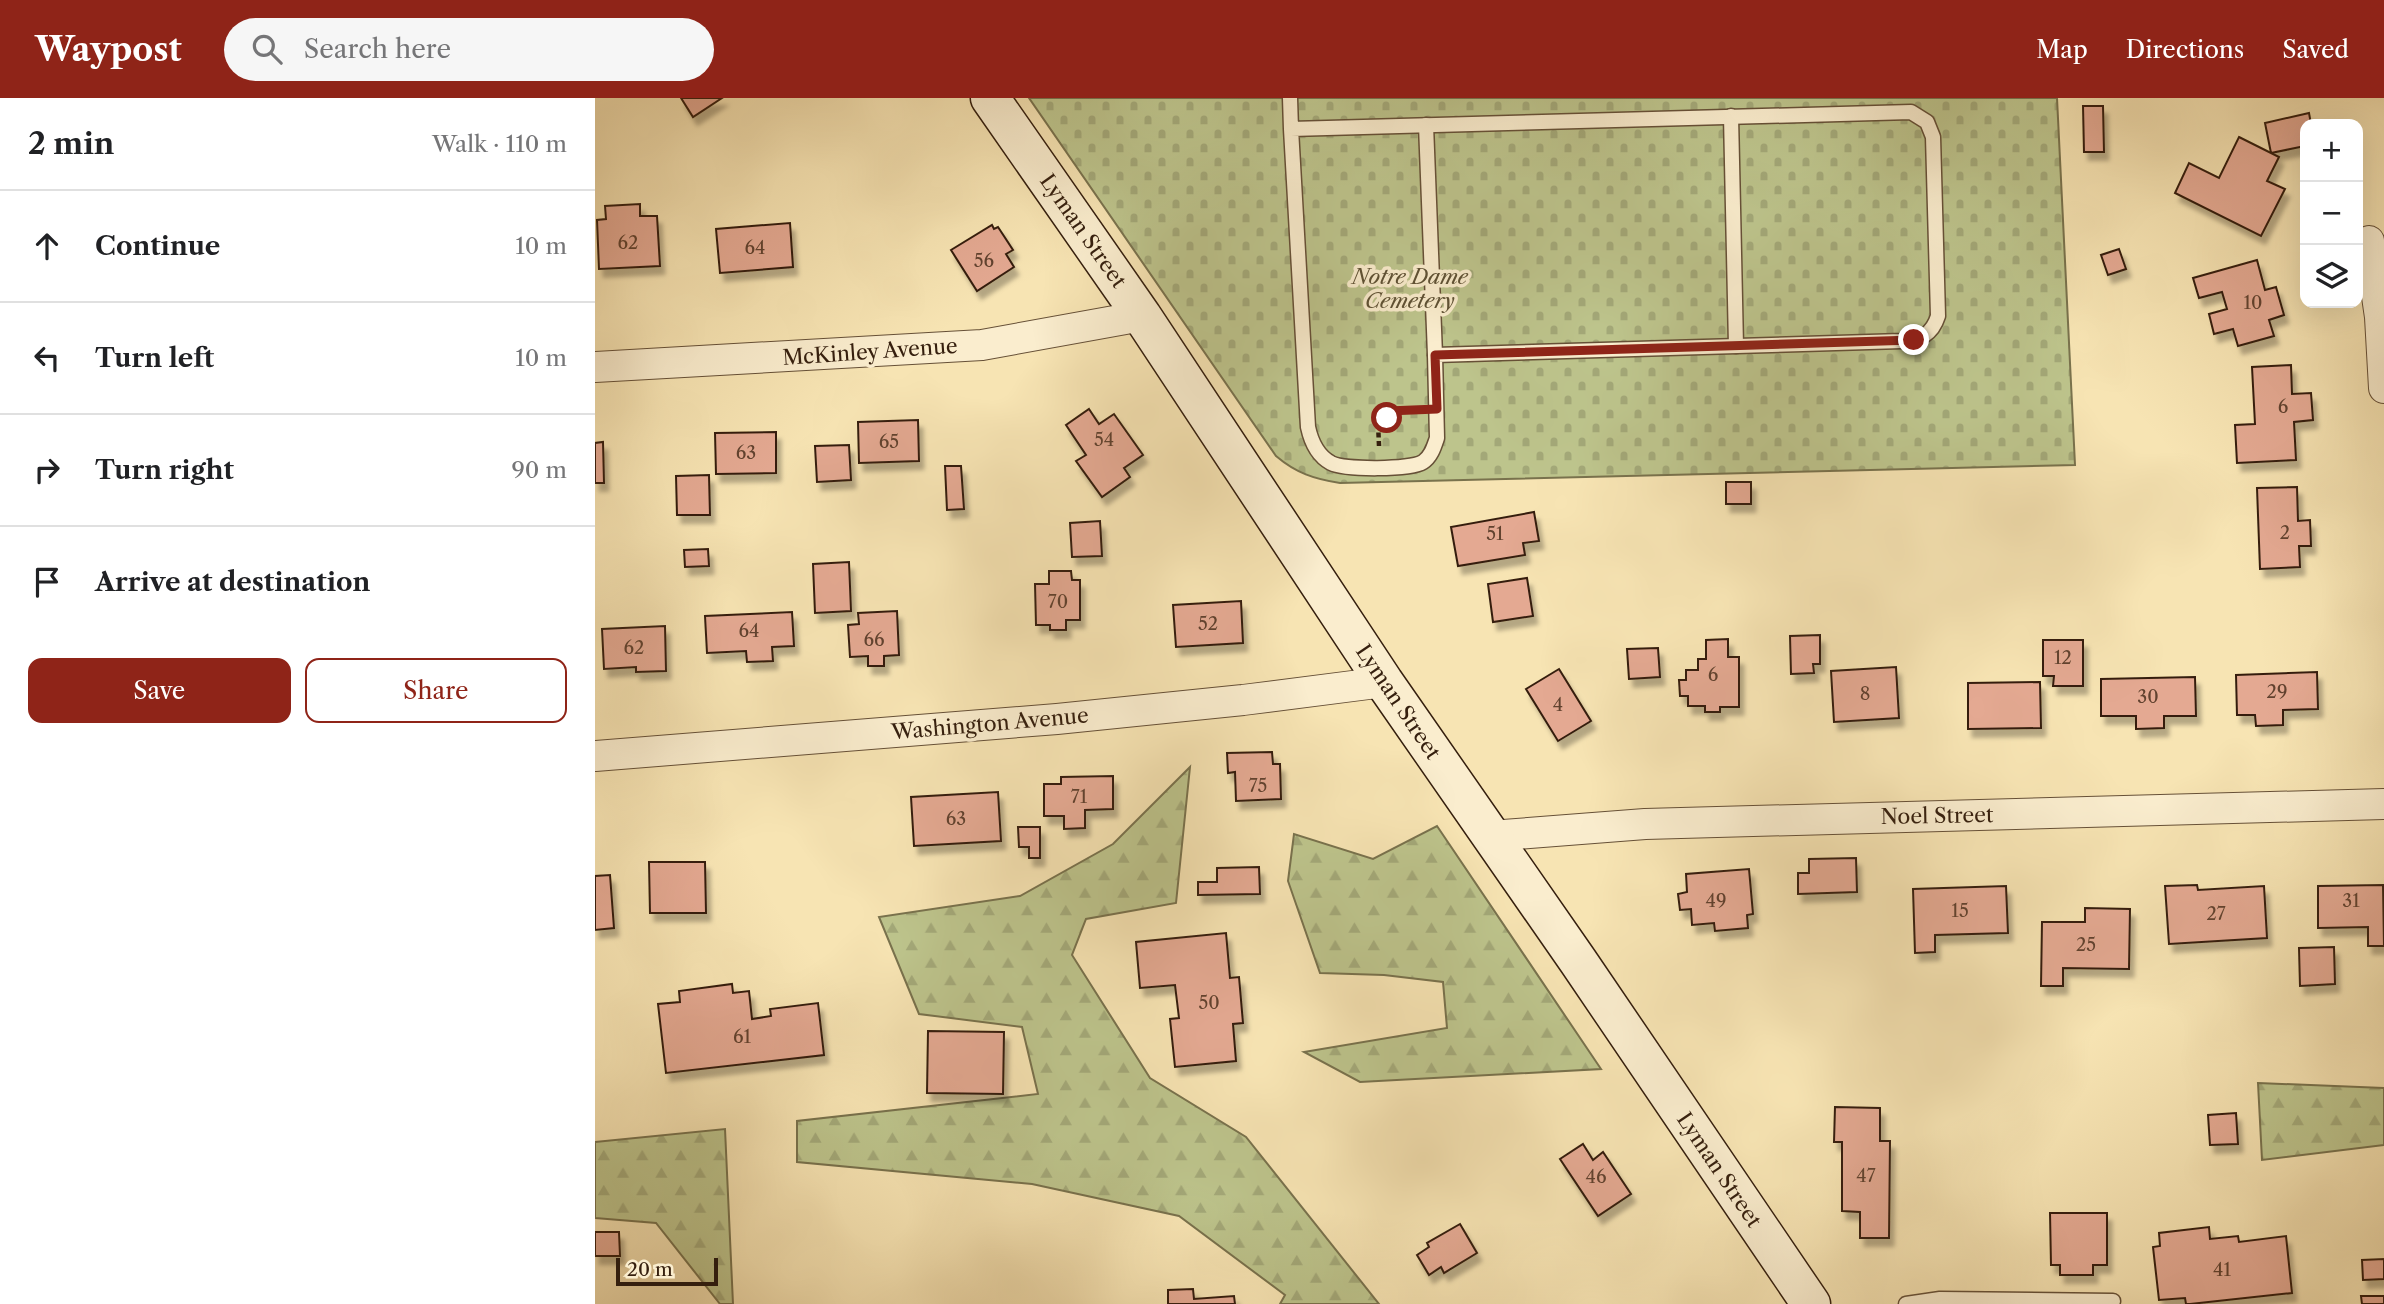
<!DOCTYPE html>
<meta charset="utf-8">
<style>
body{margin:0;font-family:"Libre Caslon Text",serif;background:#f6f6f6;color:#202124}
.controls{position:absolute;right:21px;top:21px;display:grid;overflow:hidden;border-radius:14px;box-shadow:0 7px 28px #0002}
.controls button{width:63px;height:63px;display:grid;place-items:center;padding:0;border:0;border-bottom:2px solid #e0e0e0;background:#fff;color:#202124;font:35px sans-serif}
.scale{position:absolute;left:21px;bottom:18px;width:102px;box-sizing:border-box;padding-left:7px;border:4px solid #351f0e;border-top:0;font-size:19px;line-height:24px;white-space:nowrap;color:#351f0e;-webkit-text-stroke:5px #faedce;paint-order:stroke}
.stop{position:absolute;width:21px;height:21px;margin:-16px;border:5px solid #8f2418;border-radius:50%;background:#fff}
.stop.end{background:#8f2418;border-color:#fff;box-shadow:0 2px 7px #0008}
.list{margin:0;padding:0;list-style:none}
h2{display:flex;justify-content:space-between;align-items:center;height:91px;margin:0;padding:0 28px;font-size:30px}
h2 small{font-size:23px;font-weight:400;color:#757577}
.list li{display:grid;grid-template-columns:46px 1fr auto;gap:21px;align-items:center;box-sizing:border-box;height:112px;padding:0 28px;border-top:2px solid #e0e0e0}
.list b{display:block;font-size:26px;white-space:nowrap}
.list em{font-size:23px;font-style:normal;color:#757577}
.actions{display:flex;gap:14px;padding:21px 28px}
.actions a{flex:1;padding:16px 0;border:2px solid #8f2418;border-radius:14px;text-align:center;font-size:24px;color:#8f2418}
.actions .main{background:#8f2418;color:#fff}
.icon{flex:none;width:38px;height:38px;fill:none;stroke:currentColor;stroke-width:2;stroke-linecap:round;stroke-linejoin:round}
.map{position:relative;flex:none;width:1789px;height:1206px;overflow:hidden}
header{display:flex;align-items:center;gap:42px;box-sizing:border-box;height:98px;padding:0 35px;background:#8f2418;color:#fff}
header strong{font-size:33px}
nav{display:flex;gap:38px;margin-inline-start:auto;font-size:24px}
.search{width:490px;height:63px;background:#f6f6f6;display:flex;align-items:center;gap:18px;box-sizing:border-box;padding:0 24px;border-radius:38px;color:#757577;font-size:26px}
main{display:flex}
aside{flex:1;background:#fff}
.map>svg:first-child{display:block}
.forest{fill:url(#forest-firs);stroke:#79724d;stroke-width:2}
.cemetery{fill:url(#cemetery-stones);stroke:#79724d;stroke-width:2}
.building{fill:#e4a992;stroke:#351f0e;stroke-width:2;filter:url(#shadow)}
.lines{fill:none;stroke-linecap:round;stroke-linejoin:round}
.lane-casing{stroke:#665037;stroke-width:17}
.street-casing{stroke:#665037;stroke-width:32}
.secondary-casing{stroke:#351f0e;stroke-width:41}
.path{stroke:#351f0e;stroke-width:4.5;stroke-dasharray:5 3.5;stroke-linecap:butt}
.lane{stroke:#faedce;stroke-width:14}
.street{stroke:#faedce;stroke-width:30}
.secondary{stroke:#faedce;stroke-width:38}
.route{stroke:#8f2418;stroke-width:9}
.labels{text-anchor:middle;stroke-width:7;stroke-linejoin:round;paint-order:stroke}
.number-label{font-size:18px;fill:#61422f}
.street-label{font-size:21px;fill:#351f0e;stroke:#faedce}
.park-label{font-size:21px;font-style:italic;fill:#5e5134;stroke:#faedce}
</style>
<header>
<strong>Waypost</strong>
<div class="search"><svg class="icon" aria-label="search" viewBox="0 0 24 24"><circle cx="10" cy="10" r="6"/><path d="M15 15l6 6"/></svg>Search here</div>
<nav><a>Map</a><a>Directions</a><a>Saved</a></nav>
</header>
<main>
<aside>
<h2>2 min<small>Walk · 110 m</small></h2>
<ul class="list">
<li><svg class="icon" aria-label="ahead" viewBox="0 0 24 24"><path d="M12 20V5M6 11l6-6 6 6"/></svg><div><b>Continue</b></div><em>10 m</em></li>
<li><svg class="icon" aria-label="left" viewBox="0 0 24 24"><path d="M17 20v-9H6M10 6l-5 5 5 5"/></svg><div><b>Turn left</b></div><em>10 m</em></li>
<li><svg class="icon" aria-label="right" viewBox="0 0 24 24"><path d="M7 20v-9h11M14 6l5 5-5 5"/></svg><div><b>Turn right</b></div><em>90 m</em></li>
<li><svg class="icon" aria-label="arrive" viewBox="0 0 24 24"><path d="M6 21V4h12l-3 4 3 4H6"/></svg><div><b>Arrive at destination</b></div></li>
</ul>
<div class="actions"><a class="main">Save</a><a>Share</a></div>
</aside>
<div class="map">
<svg width="1789" height="1206" viewBox="0 0 1789 1206">
<defs>
<pattern id="forest-firs" width="22" height="20" patternUnits="userSpaceOnUse" patternTransform="scale(1.75)"><rect width="22" height="20" fill="#bdc48c"/><path d="M5 1l3.5 6h-7zM16 11l3.5 6h-7z" fill="#a3a878"/></pattern>
<pattern id="cemetery-stones" width="16" height="16" patternUnits="userSpaceOnUse" patternTransform="scale(1.75)"><rect width="16" height="16" fill="#bdc48c"/><path d="M2 7V4a2 2 0 0 1 4 0v3zM10 15v-3a2 2 0 0 1 4 0v3z" fill="#a3a878"/></pattern>
<filter id="shadow"><feDropShadow dx="4.5" dy="8" stdDeviation="2" flood-color="#0004"/></filter>
</defs>
<rect width="100%" height="100%" fill="#f7e4b3"/>
<filter id="stains"><feTurbulence type="fractalNoise" baseFrequency=".00286" numOctaves="4"/><feColorMatrix values="0 0 0 0 .2 0 0 0 0 .09 0 0 0 0 .02 0 0 0 .5 -.17"/></filter>
<radialGradient id="worn" r=".72"><stop offset=".6" stop-color="#630" stop-opacity="0"/><stop offset="1" stop-color="#630" stop-opacity=".3"/></radialGradient>
<!-- forest -->
<g class="forest">
<path d="M595 669 581 805 491 821 477 857 555 980 651 1039 784 1206H685L690 1197 584 1118 437 1086 202 1064V1023L443 996 427 929 324 916 284 819 425 798 518 746Z"/>
<path d="M842 728 1006 971 765 984 709 954 852 930 848 884 789 877 725 875 693 783 699 736 778 761Z"/>
<path d="M1663 985 1789 990V1047L1667 1062Z"/>
<path d="M130 1031 138 1206H125L61 1125 0 1120V1044Z"/>
</g>
<!-- cemetery -->
<path class="cemetery" d="M434 0H1462L1480 367 745 385C719 381 701 375 681 358Z"/>
<!-- building -->
<g class="building">
<path d="M86 0H127L98 19Z"/>
<path d="M1488 8H1508L1509 54H1489Z"/>
<path d="M1714 15 1716 26H1710V48L1676 55 1670 25Z"/>
<path d="M1644 39 1684 59 1672 83 1690 91 1666 138 1580 95 1594 65 1624 80Z"/>
<path d="M45 106V118H62L65 168 4 171 2 122 11 121 10 108Z"/>
<path d="M195 125 198 169 125 175 121 131Z"/>
<path d="M397 127 399 131 403 129 418 152 411 156 419 169 382 193 356 152Z"/>
<path d="M1524 151 1531 171 1513 177 1506 157Z"/>
<path d="M1662 162 1670 192 1681 189 1689 217 1674 222 1679 238 1643 248 1638 231 1619 236 1614 216 1632 211 1627 194 1604 200 1598 180Z"/>
<path d="M1696 267 1697 296 1716 295 1718 322 1699 324 1701 362 1642 365 1640 327 1660 326 1657 269Z"/>
<path d="M494 311 504 326 519 316 548 357 529 370 535 379 507 399 481 363 491 357 471 327Z"/>
<path d="M323 322 324 363 264 365 263 324Z"/>
<path d="M181 334V375L121 376 120 335Z"/>
<path d="M8 344 9 385H0V345Z"/>
<path d="M254 347 256 382 222 384 220 348Z"/>
<path d="M350 368H366L369 411 352 412Z"/>
<path d="M114 377 115 417H82L81 378Z"/>
<rect x="1131" y="384" width="25" height="22"/>
<path d="M1702 389 1703 423 1715 422 1716 448H1704L1705 469 1665 471 1662 390Z"/>
<path d="M939 414 944 443 928 445 930 457 863 468 856 429Z"/>
<path d="M505 423 507 458 477 459 475 425Z"/>
<path d="M113 451 114 468 90 469 89 452Z"/>
<path d="M254 464 256 513 220 515 218 466Z"/>
<path d="M454 473H476L477 482H485V522H471V532H455V527H441L440 486H454Z"/>
<path d="M932 480 938 518 898 524 893 486Z"/>
<path d="M646 503 648 545 581 549 578 507Z"/>
<path d="M302 513 304 557 289 558V568H273V558L255 559 253 527 264 526 263 515Z"/>
<path d="M197 514 199 548 177 549 178 563 152 564 151 553 112 555 110 518Z"/>
<path d="M70 528 71 573 41 574V569L9 571 7 531Z"/>
<path d="M1225 537V566H1218L1219 575 1196 576 1195 538Z"/>
<path d="M1133 541V559H1144V609H1125V614H1110V608H1093V598H1085L1084 582H1091V572H1103V561H1111V542Z"/>
<path d="M1448 542H1488V588H1458L1459 578H1448Z"/>
<path d="M1063 550 1065 579 1034 581 1032 551Z"/>
<path d="M1301 569 1304 620 1239 624 1236 573Z"/>
<path d="M964 571 996 623 963 643 931 591Z"/>
<path d="M1722 574 1723 611 1688 612V627L1661 628 1660 617H1642L1641 577Z"/>
<path d="M1600 579 1601 618H1569V630L1541 631V618H1506V581Z"/>
<path d="M1445 584 1446 630 1373 631V585Z"/>
<path d="M677 654 678 666H685L686 701 641 703 640 674 633 675 632 655Z"/>
<path d="M518 678V711L490 712V730L469 731V718H449V686H466V679Z"/>
<path d="M403 694 406 743 319 748 316 699Z"/>
<path d="M423 729H445V760H434V749H424Z"/>
<path d="M1261 760 1262 794 1203 796V775H1214V761Z"/>
<path d="M54 764H110L111 815H55Z"/>
<path d="M664 769 665 796 603 797V784H622V770Z"/>
<path d="M1154 771 1158 816 1152 817 1153 830 1120 833 1119 825 1097 827 1096 811 1085 812 1083 796 1092 794 1091 776Z"/>
<path d="M15 777 19 830 0 832V778Z"/>
<path d="M1602 787 1603 792 1669 788 1672 840 1574 846 1570 788Z"/>
<path d="M1788 787 1789 848H1773V829L1723 830V788Z"/>
<path d="M1411 788 1413 835 1340 837V854L1320 855 1318 791Z"/>
<path d="M1490 810 1535 811 1534 871 1468 870V888H1446L1447 824H1490Z"/>
<path d="M631 835 635 880 644 879 648 925 638 926 641 963 580 969 575 921 584 920 580 887 545 890 541 844Z"/>
<path d="M1739 849 1740 886 1705 888 1704 850Z"/>
<path d="M137 886 138 895 154 893 157 921 176 918 175 911 223 905 229 957 71 975 63 906 85 904 84 893Z"/>
<path d="M333 933 409 934 408 996 332 995Z"/>
<path d="M1240 1009 1285 1010V1043H1295L1294 1140H1265V1114L1247 1113V1044H1239Z"/>
<path d="M1641 1015 1643 1046 1615 1047 1613 1017Z"/>
<path d="M988 1046 998 1062 1008 1054 1036 1096 1003 1118 965 1061Z"/>
<path d="M1455 1115H1512V1167H1498V1177H1465V1167H1456Z"/>
<path d="M865 1126 882 1155 849 1175 846 1169 834 1177 822 1157 834 1149 832 1145Z"/>
<path d="M1614 1129 1615 1141 1643 1138 1644 1144 1691 1138 1697 1195 1595 1206H1591L1590 1200 1564 1202 1558 1149 1565 1148 1564 1135Z"/>
<path d="M0 1134H24L25 1158H0Z"/>
<path d="M1789 1161V1181L1768 1182 1767 1162Z"/>
<path d="M598 1191 599 1201 639 1198 640 1206H573V1192Z"/>
<path d="M1766 1198H1789V1206H1767Z"/>
</g>
<g class="lines">
<!-- lane casing -->
<g class="lane-casing">
<g id="lane">
<path d="M695 0 696 31 713 329C716 343 723 358 736 365 750 372 815 372 828 364 836 359 839 349 842 340L840 257 1307 243C1325 242 1337 237 1343 218L1338 39 1332 24 1316 14 696 31"/>
<path d="M1136 18 1141 248"/>
<path d="M831 27 840 257"/>
<path d="M1311 1206 1345 1201 1518 1203"/>
</g>
</g>
<!-- street casing -->
<g class="street-casing">
<g id="street">
<path d="M1774 143 1785 219 1789 290"/>
<path d="M0 269 387 247 547 218"/>
<path d="M0 658 462 621 648 602 789 584"/>
<path d="M895 738 1050 726 1789 706"/>
</g>
</g>
<!-- secondary casing -->
<g class="secondary-casing">
<path id="secondary" d="M395 0 547 218 789 584 983 863 1216 1206"/>
</g>
<!-- path -->
<path class="path" d="M784 348 783 324 791 322 793 313 820 312"/>
<!-- lane -->
<use href="#lane" class="lane"/>
<!-- street -->
<use href="#street" class="street"/>
<!-- secondary -->
<use href="#secondary" class="secondary"/>
</g>
<g class="lines">
<!-- route -->
<path class="route" d="M792 320 793 313 842 311 840 257 1319 242"/>
</g>
<g class="labels">
<!-- number labels -->
<g class="number-label">
<text x="33" y="151">62</text>
<text x="160" y="156">64</text>
<text x="389" y="169">56</text>
<text x="1658" y="211">10</text>
<text x="1688" y="315">6</text>
<text x="509" y="348">54</text>
<text x="294" y="350">65</text>
<text x="151" y="361">63</text>
<text x="1690" y="441">2</text>
<text x="900" y="442">51</text>
<text x="463" y="510">70</text>
<text x="613" y="532">52</text>
<text x="154" y="539">64</text>
<text x="279" y="548">66</text>
<text x="39" y="556">62</text>
<text x="1468" y="566">12</text>
<text x="1118" y="583">6</text>
<text x="1682" y="600">29</text>
<text x="1270" y="602">8</text>
<text x="1553" y="605">30</text>
<text x="963" y="613">4</text>
<text x="663" y="694">75</text>
<text x="484" y="705">71</text>
<text x="361" y="727">63</text>
<text x="1121" y="809">49</text>
<text x="1756" y="809">31</text>
<text x="1365" y="819">15</text>
<text x="1621" y="822">27</text>
<text x="1491" y="853">25</text>
<text x="614" y="911">50</text>
<text x="147" y="945">61</text>
<text x="1271" y="1084">47</text>
<text x="1001" y="1085">46</text>
<text x="1627" y="1178">41</text>
</g>
<!-- street labels -->
<g class="street-label">
<text transform="translate(488 133) rotate(55)" y="7">Lyman Street</text>
<text transform="translate(275 254) rotate(-4)" y="7">McKinley Avenue</text>
<text transform="translate(803 604) rotate(56)" y="7">Lyman Street</text>
<text transform="translate(395 626) rotate(-5)" y="7">Washington Avenue</text>
<text transform="translate(1342 718) rotate(-1)" y="7">Noel Street</text>
<text transform="translate(1124 1072) rotate(56)" y="7">Lyman Street</text>
</g>
<!-- park labels -->
<g class="park-label">
<text x="815" y="186">Notre Dame<tspan x="815" dy="24">Cemetery</tspan></text>
</g>
</g>
<rect width="100%" height="100%" filter="url(#stains)"/>
<rect width="100%" height="100%" fill="url(#worn)"/>
</svg>
<div class="controls">
<button>+</button>
<button>−</button>
<button><svg class="icon" aria-label="layers" viewBox="0 0 24 24"><path d="M12 4l9 5-9 5-9-5zM3 14l9 5 9-5"/></svg></button>
</div>
<div class="scale">20 m</div>
<div class="stop" style="left:792px;top:320px"></div>
<div class="stop end" style="left:1319px;top:242px"></div>
</div>
</main>
